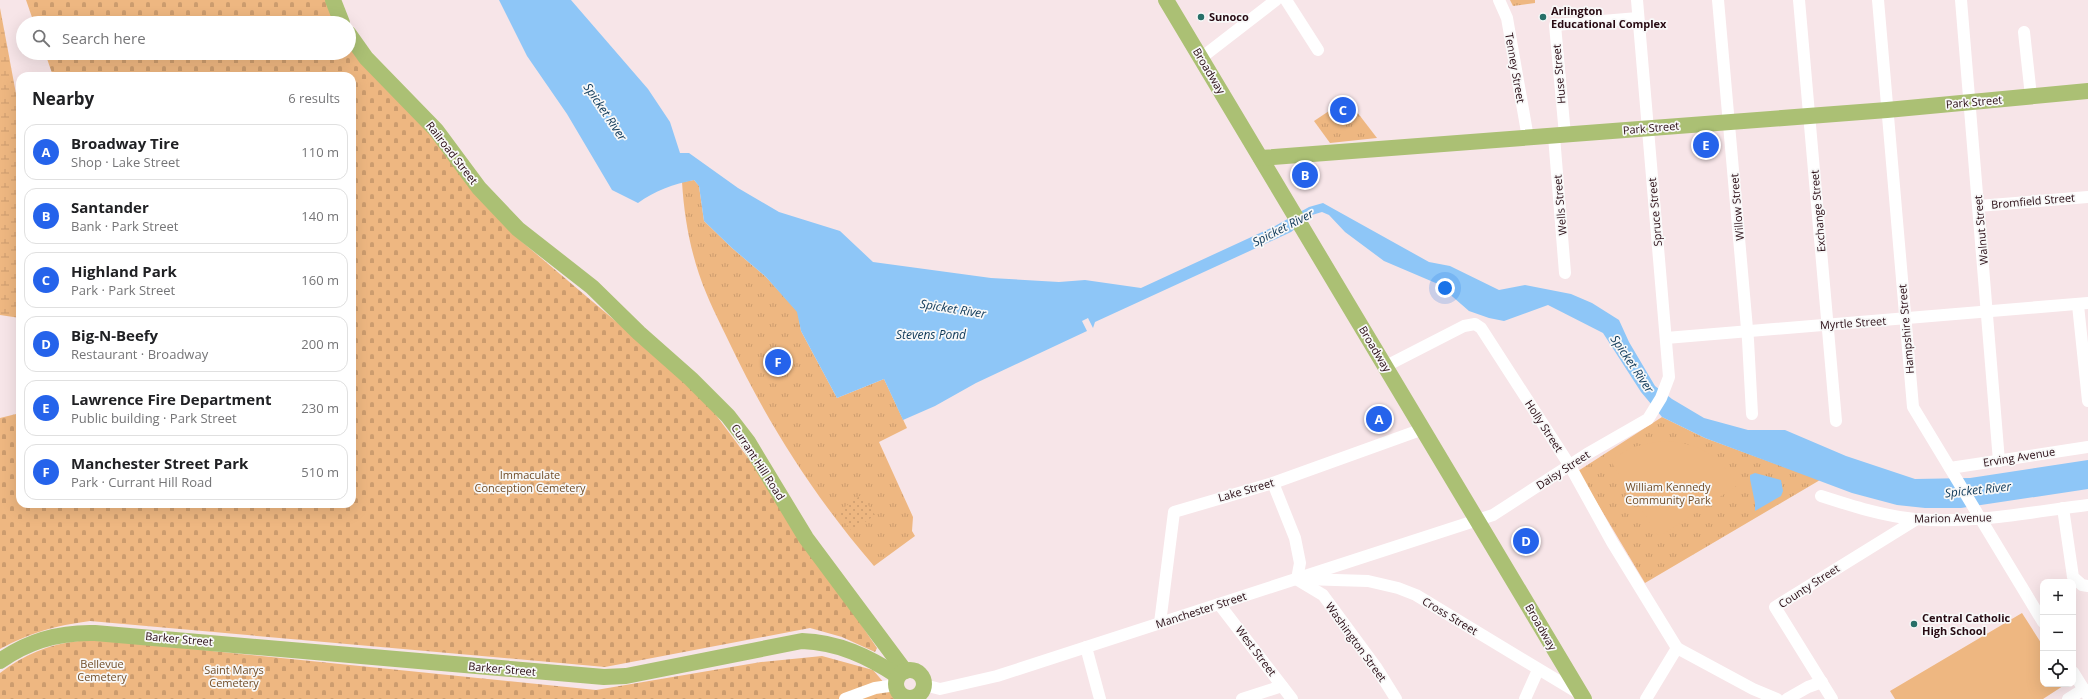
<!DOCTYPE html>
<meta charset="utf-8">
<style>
body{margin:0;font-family:"Open Sans",sans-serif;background:#f6f6f6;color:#202124}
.controls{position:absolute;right:12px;bottom:12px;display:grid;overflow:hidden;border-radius:8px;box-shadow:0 4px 16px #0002}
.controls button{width:36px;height:36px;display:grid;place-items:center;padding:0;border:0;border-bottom:1px solid #e0e0e0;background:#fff;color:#202124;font:20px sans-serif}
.you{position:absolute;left:1445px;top:288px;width:14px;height:14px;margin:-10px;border:3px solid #fff;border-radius:50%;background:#1a73e8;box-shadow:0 0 0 6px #1a73e833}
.badge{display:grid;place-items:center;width:26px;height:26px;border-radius:50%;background:#2563eb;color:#fff;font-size:13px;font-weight:700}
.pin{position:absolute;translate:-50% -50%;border:2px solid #fff;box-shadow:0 1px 4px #0006}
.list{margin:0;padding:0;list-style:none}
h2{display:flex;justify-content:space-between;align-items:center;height:52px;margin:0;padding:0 16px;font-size:17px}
h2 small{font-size:13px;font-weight:400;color:#757577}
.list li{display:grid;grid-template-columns:26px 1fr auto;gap:12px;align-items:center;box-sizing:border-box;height:56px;margin:0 8px 8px;padding:0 8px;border:1px solid #e0e0e0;border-radius:12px}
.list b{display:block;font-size:15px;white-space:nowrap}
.list p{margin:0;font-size:13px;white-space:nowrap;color:#757577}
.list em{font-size:13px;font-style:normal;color:#757577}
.icon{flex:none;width:22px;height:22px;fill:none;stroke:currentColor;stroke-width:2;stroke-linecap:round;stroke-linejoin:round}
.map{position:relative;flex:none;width:2088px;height:699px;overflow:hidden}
.search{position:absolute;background:#fff;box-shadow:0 4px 16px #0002;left:16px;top:16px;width:340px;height:44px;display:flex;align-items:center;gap:10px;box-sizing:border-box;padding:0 14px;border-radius:22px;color:#757577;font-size:15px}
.panel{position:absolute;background:#fff;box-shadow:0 4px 16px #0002;left:16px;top:72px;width:340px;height:436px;border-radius:12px}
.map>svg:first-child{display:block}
.grass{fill:url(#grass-tufts)}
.wetland{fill:url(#wetland-marsh)}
.cemetery{fill:url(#cemetery-stones)}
.garden{fill:url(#garden-dots)}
.pitch{fill:#eeb781}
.water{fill:#8ec6f7}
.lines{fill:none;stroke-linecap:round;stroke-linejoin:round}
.minor{stroke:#fff;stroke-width:12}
.major{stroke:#abc074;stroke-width:16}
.poi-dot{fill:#276f68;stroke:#f8f8f8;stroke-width:1.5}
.labels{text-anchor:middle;stroke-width:3.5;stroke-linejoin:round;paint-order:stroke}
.poi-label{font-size:11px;font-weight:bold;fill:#270a12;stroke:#f8f8f8;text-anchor:start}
.street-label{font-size:11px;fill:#270a12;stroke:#f8f8f8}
.park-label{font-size:11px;fill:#714d27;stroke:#f8f8f8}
.water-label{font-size:12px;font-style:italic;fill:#0c3757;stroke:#f8f8f8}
</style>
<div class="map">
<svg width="2088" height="699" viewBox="0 0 2088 699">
<defs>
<pattern id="grass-tufts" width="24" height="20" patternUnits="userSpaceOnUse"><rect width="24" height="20" fill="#eeb781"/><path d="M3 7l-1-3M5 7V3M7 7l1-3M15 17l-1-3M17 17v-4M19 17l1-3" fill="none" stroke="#cc9c6e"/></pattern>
<pattern id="wetland-marsh" width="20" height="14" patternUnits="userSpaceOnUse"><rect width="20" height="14" fill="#eeb781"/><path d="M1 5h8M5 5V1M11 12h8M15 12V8" fill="none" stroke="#cc9c6e"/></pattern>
<pattern id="cemetery-stones" width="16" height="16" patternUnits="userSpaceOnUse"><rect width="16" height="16" fill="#eeb781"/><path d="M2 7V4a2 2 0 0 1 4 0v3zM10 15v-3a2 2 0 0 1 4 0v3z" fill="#cc9c6e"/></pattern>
<pattern id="garden-dots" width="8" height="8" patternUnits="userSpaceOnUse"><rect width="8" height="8" fill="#eeb781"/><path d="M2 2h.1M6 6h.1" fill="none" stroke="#cc9c6e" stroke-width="1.8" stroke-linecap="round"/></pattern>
</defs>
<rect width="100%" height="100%" fill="#f7e5e8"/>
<!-- grass -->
<g class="grass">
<path d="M1510 0H1535V3L1513 6Z"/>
<path d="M1347 99 1377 138 1330 143 1314 121Z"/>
<path d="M694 180 699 186 704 221 732 248 766 277 798 312 801 331 837 398 884 379 907 428 879 442 913 517 912 531 915 536 874 566C816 499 768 424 730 344 719 321 707 298 699 274 689 244 684 214 682 182Z"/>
<path d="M1662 417 1705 438 1820 480 1645 583 1578 471Z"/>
</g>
<!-- wetland -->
<path class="wetland" d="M0 8 20 115V318L0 315Z"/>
<!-- cemetery -->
<g class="cemetery">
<path d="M26 0H327L336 23H34Z"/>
<path d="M349 43 400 99 521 241 658 357 704 399 751 462 877 648 875 652 842 637 810 628 605 667 90 621C54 626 32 632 0 649V418L20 413V504H352V76H53L45 53H349Z"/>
<path d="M79 641H114L596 690 761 662 822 656 873 670 898 699H0V673C24 655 48 644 79 641Z"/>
</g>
<!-- garden -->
<path class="garden" d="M861 495 875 515 852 531 837 513Z"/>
<!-- pitch -->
<g class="pitch">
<path d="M1661 441C1699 442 1717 454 1738 485L1662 535 1657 534 1610 460 1633 447Z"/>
<path d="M2022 613 2043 646V684H2066L2043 699H1895L1890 691Z"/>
</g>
<!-- water -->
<g class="water">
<path d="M499 0H571L648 89 670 122 680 153H689L738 188 779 212 840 231 873 262 991 278 1059 282 1085 280 1141 288 1275 226 1309 207 1323 203 1429 262 1450 266 1499 290 1525 285 1571 294 1592 303 1619 320 1629 342 1655 386 1672 399 1704 418 1748 430H1785L1846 456 1915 479 1970 478 2088 460V489L1961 508H1925L1897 505 1852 493 1705 438 1662 417 1641 392 1603 333 1548 305 1504 321 1489 318 1469 311 1438 284 1384 261 1345 232 1329 215 1322 212 1312 215 1291 232 1095 322 1093 328 1088 318 1082 321 1087 331 976 383 935 406 903 420 884 379 837 398 801 331 797 312 766 277 732 248 704 221 699 186 694 180C674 184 654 191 638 203L612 190 567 114 527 56Z"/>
<path d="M1755 473 1781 480 1783 491 1781 496 1755 511V503L1750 479V475Z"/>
</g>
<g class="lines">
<!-- minor -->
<g class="minor">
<path d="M1286 0 1318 50"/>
<path d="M1499 0 1507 18 1528 138"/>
<path d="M1718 0 1748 340 1752 414"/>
<path d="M1799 0 1836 421"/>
<path d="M1878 0 1913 407 2043 622"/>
<path d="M1961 0 1999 461"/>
<path d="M2024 32 2031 96"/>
<path d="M1201 58 1276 0"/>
<path d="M1565 135 1555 25 1638 18"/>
<path d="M1554 136 1565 273"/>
<path d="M1978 206 2088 197"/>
<path d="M2078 305 2088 401"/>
<path d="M1666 338 2088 303"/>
<path d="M1386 366 1464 326 1475 324 1481 328 1570 466 1612 542 1677 648 1646 699"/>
<path d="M1950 468 2088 447"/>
<path d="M1273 483 1295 538 1300 563 1297 579"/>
<path d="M1821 496C1852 506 1883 516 1915 519 1973 524 2031 512 2088 505"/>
<path d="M2063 508 2073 577 2082 585 2088 586"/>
<path d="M1303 579 1368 581 1398 588 1416 595 1580 694"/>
<path d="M1298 580 1323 595 1376 667 1396 699"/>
<path d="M1219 604 1292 699"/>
<path d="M1160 623 1174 512 1273 483 1423 429"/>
<path d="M1086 647 1100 699"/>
<path d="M1677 648 1753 689 1777 699"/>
<path d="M2073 672 2088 696"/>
<path d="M924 685 940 689 997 676 1493 515 1587 454 1648 419 1661 398 1669 377 1637 0"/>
<path d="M845 699 875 688 896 685"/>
<path d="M1242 699 1282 686"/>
<path d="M1525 699 1538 670"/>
<path d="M1787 699 1808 687 1822 682"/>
<path d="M1832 699 1775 607 1917 519"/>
<path d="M2068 699 2084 689"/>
</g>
<!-- major -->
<g class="major">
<path d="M333 0 342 23"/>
<path d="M1166 0 1584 699"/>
<path d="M349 34 366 58 436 130 479 188 518 229 592 287 639 333 691 379 728 416 748 442 806 538 905 671"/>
<path d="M1261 158 1887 110 2088 91"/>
<path d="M0 661C28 641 61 632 95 633L604 677 626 676 802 641C838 642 869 657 898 676"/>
<circle cx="910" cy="684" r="14"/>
</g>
</g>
<!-- markers -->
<g class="poi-dot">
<circle cx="1201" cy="17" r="4"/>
<circle cx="1543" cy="17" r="4"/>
<circle cx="1914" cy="624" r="4"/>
</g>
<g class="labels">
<!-- poi labels -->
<g class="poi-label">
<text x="1551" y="15">Arlington<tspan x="1551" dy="13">Educational Complex</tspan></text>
<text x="1209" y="21">Sunoco</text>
<text x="1922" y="622">Central Catholic<tspan x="1922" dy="13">High School</tspan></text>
</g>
<!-- street labels -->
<g class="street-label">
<text transform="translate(1515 68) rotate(80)" y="4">Tenney Street</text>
<text transform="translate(1209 71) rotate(59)" y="4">Broadway</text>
<text transform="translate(1559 74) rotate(-95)" y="4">Huse Street</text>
<text transform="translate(1974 102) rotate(-5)" y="4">Park Street</text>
<text transform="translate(1651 128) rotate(-5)" y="4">Park Street</text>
<text transform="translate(452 153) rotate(52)" y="4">Railroad Street</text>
<text transform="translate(2033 201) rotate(-5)" y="4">Bromfield Street</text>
<text transform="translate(1560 205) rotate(-95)" y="4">Wells Street</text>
<text transform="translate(1737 207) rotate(-95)" y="4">Willow Street</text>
<text transform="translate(1818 211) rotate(-95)" y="4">Exchange Street</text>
<text transform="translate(1655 212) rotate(-95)" y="4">Spruce Street</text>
<text transform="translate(1981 230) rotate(-95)" y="4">Walnut Street</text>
<text transform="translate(1853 323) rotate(-4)" y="4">Myrtle Street</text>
<text transform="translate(1906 329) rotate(-95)" y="4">Hampshire Street</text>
<text transform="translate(1375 349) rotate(59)" y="4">Broadway</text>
<text transform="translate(1544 426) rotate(57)" y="4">Holly Street</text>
<text transform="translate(2019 457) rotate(-9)" y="4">Erving Avenue</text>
<text transform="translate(758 462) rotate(57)" y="4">Currant Hill Road</text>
<text transform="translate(1563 470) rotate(-33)" y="4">Daisy Street</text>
<text transform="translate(1246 490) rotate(-16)" y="4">Lake Street</text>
<text transform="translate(1953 518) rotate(-1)" y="4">Marion Avenue</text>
<text transform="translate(1809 586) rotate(-33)" y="4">County Street</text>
<text transform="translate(1201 610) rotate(-18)" y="4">Manchester Street</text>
<text transform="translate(1450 616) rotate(31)" y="4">Cross Street</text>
<text transform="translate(1541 627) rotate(60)" y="4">Broadway</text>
<text transform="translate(179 639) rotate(5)" y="4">Barker Street</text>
<text transform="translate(1356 642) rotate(54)" y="4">Washington Street</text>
<text transform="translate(1256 651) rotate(53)" y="4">West Street</text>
<text transform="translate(502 669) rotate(5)" y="4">Barker Street</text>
</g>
<!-- park labels -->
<g class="park-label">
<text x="530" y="479">Immaculate<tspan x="530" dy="13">Conception Cemetery</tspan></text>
<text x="1668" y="491">William Kennedy<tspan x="1668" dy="13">Community Park</tspan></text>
<text x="102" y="668">Bellevue<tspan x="102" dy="13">Cemetery</tspan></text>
<text x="234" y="674">Saint Marys<tspan x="234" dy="13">Cemetery</tspan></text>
</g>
<!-- water labels -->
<g class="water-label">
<text transform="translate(605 112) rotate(56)" y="4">Spicket River</text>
<text transform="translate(1283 228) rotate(-27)" y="4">Spicket River</text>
<text transform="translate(953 309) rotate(9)" y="4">Spicket River</text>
<text x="931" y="339">Stevens Pond</text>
<text transform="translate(1632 364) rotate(56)" y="4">Spicket River</text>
<text transform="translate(1978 490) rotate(-6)" y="4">Spicket River</text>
</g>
</g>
</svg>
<div class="controls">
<button>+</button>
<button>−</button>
<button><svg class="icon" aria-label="locate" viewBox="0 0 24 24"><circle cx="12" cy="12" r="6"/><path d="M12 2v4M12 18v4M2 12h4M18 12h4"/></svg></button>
</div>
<div class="you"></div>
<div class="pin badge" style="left:1379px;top:419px">A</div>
<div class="pin badge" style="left:1305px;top:175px">B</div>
<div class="pin badge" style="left:1343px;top:110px">C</div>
<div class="pin badge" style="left:1526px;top:541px">D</div>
<div class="pin badge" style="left:1706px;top:145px">E</div>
<div class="pin badge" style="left:778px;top:362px">F</div>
<div class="search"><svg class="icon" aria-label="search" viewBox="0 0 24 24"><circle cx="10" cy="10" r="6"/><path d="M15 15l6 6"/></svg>Search here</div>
<section class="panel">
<h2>Nearby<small>6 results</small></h2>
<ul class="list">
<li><span class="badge">A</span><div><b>Broadway Tire</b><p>Shop · Lake Street</p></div><em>110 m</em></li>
<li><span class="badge">B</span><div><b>Santander</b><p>Bank · Park Street</p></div><em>140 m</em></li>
<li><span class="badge">C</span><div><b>Highland Park</b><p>Park · Park Street</p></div><em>160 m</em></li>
<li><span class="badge">D</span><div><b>Big-N-Beefy</b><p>Restaurant · Broadway</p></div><em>200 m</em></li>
<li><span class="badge">E</span><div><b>Lawrence Fire Department</b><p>Public building · Park Street</p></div><em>230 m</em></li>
<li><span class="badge">F</span><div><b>Manchester Street Park</b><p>Park · Currant Hill Road</p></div><em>510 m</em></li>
</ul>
</section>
</div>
